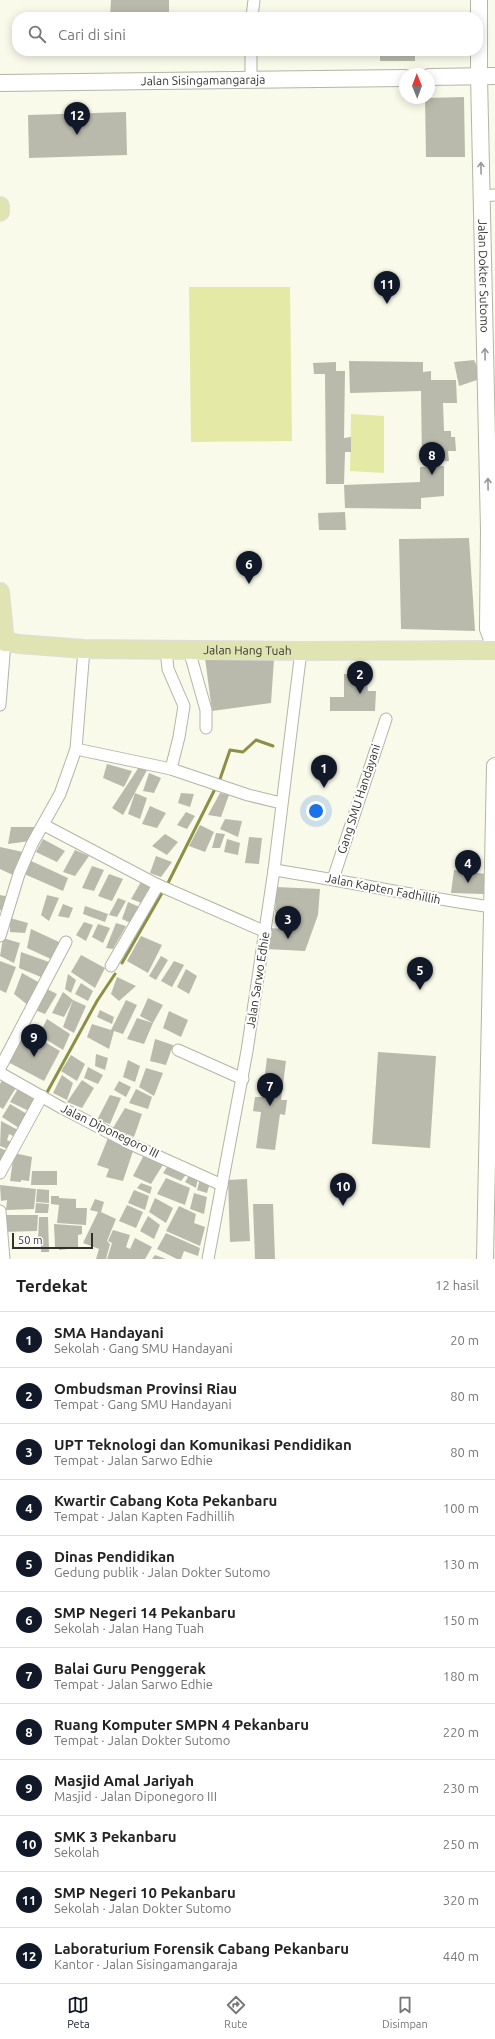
<!DOCTYPE html>
<html lang="id">
<meta charset="utf-8">
<style>
body{margin:0;font-family:Ubuntu,sans-serif;background:#f2f2f2;color:#222}
.compass{position:absolute;left:399px;top:68px;width:36px;height:36px;border-radius:50%;background:#fff;box-shadow:0 2px 10px #0003;rotate:359deg}
.scale{position:absolute;left:12px;bottom:10px;width:81px;box-sizing:border-box;padding-left:4px;border:2px solid #32322c;border-top:0;font-size:11px;line-height:14px;white-space:nowrap;color:#32322c;-webkit-text-stroke:3px #fff;paint-order:stroke}
.you{position:absolute;left:316px;top:811px;width:14px;height:14px;margin:-10px;border:3px solid #fff;border-radius:50%;background:#1a73e8;box-shadow:0 0 0 6px #1a73e833}
.badge{display:grid;place-items:center;width:26px;height:26px;border-radius:50%;background:#111827;color:#fff;font-size:13px;font-weight:700}
.pin{position:absolute;translate:-50% -33px;filter:drop-shadow(0 1px 2px #0008)}
.pin::after{content:'';position:absolute;top:21px;width:14px;height:12px;background:inherit;clip-path:polygon(0 0,100% 0,50% 100%)}
.list{margin:0;padding:0;list-style:none}
h2{display:flex;justify-content:space-between;align-items:center;height:52px;margin:0;padding:0 16px;font-size:17px}
h2 small{font-size:13px;font-weight:400;color:#767676}
.list li{display:grid;grid-template-columns:26px 1fr auto;gap:12px;align-items:center;box-sizing:border-box;height:56px;padding:0 16px;border-top:1px solid #e0e0e0}
.list b{display:block;font-size:15px;white-space:nowrap}
.list p{margin:0;font-size:13px;white-space:nowrap;color:#767676}
.list em{font-size:13px;font-style:normal;color:#767676}
.icon{flex:none;width:22px;height:22px;fill:none;stroke:currentColor;stroke-width:2;stroke-linecap:round;stroke-linejoin:round}
.map{position:relative;flex:none;width:495px;height:1259px;overflow:hidden}
.search{position:absolute;background:#fff;box-shadow:0 2px 10px #0003;left:12px;right:12px;top:12px;height:44px;display:flex;align-items:center;gap:10px;box-sizing:border-box;padding:0 14px;border-radius:16px;color:#767676;font-size:15px}
.sheet{height:724px;background:#fff}
nav{display:flex;justify-content:space-around;align-items:center;box-sizing:border-box;height:56px;border-top:1px solid #e0e0e0;background:#fff;font-size:11px;color:#767676}
nav a{display:grid;justify-items:center;gap:2px}
nav .on{color:#111827}
.map>svg:first-child{display:block}
.green{fill:#e5e9a6}
.lines{fill:none;stroke-linecap:round;stroke-linejoin:round}
.stream{stroke:#8c8f45;stroke-width:3}
.building{fill:#b9baab}
.street-casing{stroke:#b3b5a5;stroke-width:13}
.secondary-casing{stroke:#b3b5a5;stroke-width:18}
.primary-casing{stroke:#dededd;stroke-width:20}
.street{stroke:#fff;stroke-width:11}
.secondary{stroke:#fff;stroke-width:16}
.primary{stroke:#e0e3b2;stroke-width:18}
.oneway{stroke:#989896}
.labels{text-anchor:middle;stroke-width:4;stroke-linejoin:round;paint-order:stroke}
.street-label{font-size:12px;fill:#32322c;stroke:#fff}
</style>
<div class="map">
<svg width="495" height="1259" viewBox="0 0 495 1259">
<rect width="100%" height="100%" fill="#f9faea"/>
<!-- green -->
<g class="green">
<path d="M189 287H290L292 441 191 442Z"/>
<path d="M351 414 384 416V473L350 471Z"/>
</g>
<g class="lines">
<!-- stream -->
<g class="stream">
<path d="M219 782 230 750 243 752 256 740 273 746"/>
<path d="M168 883 216 787"/>
<path d="M122 963 162 893"/>
<path d="M45 1096 97 1001 115 974"/>
</g>
</g>
<!-- building -->
<g class="building">
<path d="M111 0H169V17H110Z"/>
<rect x="379" y="12" width="36" height="5"/>
<rect x="380" y="51" width="35" height="10"/>
<path d="M464 97 465 157H426L425 98Z"/>
<path d="M126 112 127 155 29 158 28 115Z"/>
<path d="M474 360 478 368 480 379 459 386 454 362Z"/>
<path d="M349 361 423 362V372L431 371V380H456L457 403H443L444 431H451V437H455L456 451H448L449 461 422 462 421 391 350 393Z"/>
<path d="M336 362V371H345L344 438 351 437V452H345L344 484H326L325 374H314L313 363Z"/>
<path d="M444 466V496L421 498V509L345 508 344 485 420 482V467Z"/>
<path d="M345 512 346 530H319L318 513Z"/>
<path d="M469 538 475 631 401 629 399 539Z"/>
<path d="M205 658 274 659 271 703 212 711Z"/>
<path d="M344 674H366L368 691H376L375 711H330V697H344Z"/>
<path d="M107 764 132 771 124 787 103 778Z"/>
<path d="M139 767 147 770 123 815 112 808Z"/>
<path d="M149 773 161 778 154 793 143 791Z"/>
<path d="M135 793 147 798 140 819 128 814Z"/>
<path d="M181 793 194 794 190 807 178 803Z"/>
<path d="M220 793 229 795 221 817 208 815Z"/>
<path d="M150 806 166 813 157 828 142 824Z"/>
<path d="M186 812 195 816 187 829 177 825Z"/>
<path d="M225 819 242 821 238 837 220 829Z"/>
<path d="M200 825 214 832 205 852 189 846Z"/>
<path d="M11 827H35L30 841 8 844Z"/>
<path d="M216 833 225 834 220 848H212Z"/>
<path d="M165 834 178 842 167 855 152 846Z"/>
<path d="M249 837 262 838 259 864 245 863Z"/>
<path d="M43 839 65 851 57 862 36 852Z"/>
<path d="M227 839 240 843 238 855 224 852Z"/>
<path d="M0 847 23 852 15 876 0 869Z"/>
<path d="M75 850 89 856 75 876 63 872Z"/>
<path d="M156 856 172 862 161 877 150 873Z"/>
<path d="M29 860 68 878 63 891 22 873Z"/>
<path d="M92 866 104 870 94 891 82 888Z"/>
<path d="M454 870 486 874 484 894 451 893Z"/>
<path d="M109 874 123 879 112 901 98 896Z"/>
<path d="M142 880 153 886 144 904 131 899Z"/>
<path d="M276 887 320 889 318 915 305 951 266 949 267 928 288 929V914L275 913Z"/>
<path d="M0 895 9 897 3 911 0 910Z"/>
<path d="M47 895 59 898 49 921 41 915Z"/>
<path d="M118 898 126 901 117 917 109 915Z"/>
<path d="M128 902 142 908 133 924 122 919Z"/>
<path d="M63 904 73 908 69 918 58 916Z"/>
<path d="M85 906 108 914 105 922 83 914Z"/>
<path d="M10 918 28 923 25 933 10 932Z"/>
<path d="M84 922 93 925 86 941 76 935Z"/>
<path d="M116 923 126 926 113 949 106 948Z"/>
<path d="M98 924 110 928 103 943 92 937Z"/>
<path d="M31 929 59 942 53 960 27 948Z"/>
<path d="M141 936 162 945 148 973 127 961Z"/>
<path d="M3 938 20 943 14 963 0 956Z"/>
<path d="M21 952 49 962 41 977 19 968Z"/>
<path d="M81 955 105 968 95 988 71 972Z"/>
<path d="M161 956 168 960 156 980 149 976Z"/>
<path d="M0 961 16 967 6 993 0 990Z"/>
<path d="M174 961 184 965 172 987 161 981Z"/>
<path d="M186 969 197 976 189 994 177 987Z"/>
<path d="M22 973 40 983 29 1006 14 994Z"/>
<path d="M68 974 76 980 71 993 65 989Z"/>
<path d="M117 977 136 986 119 1001 111 994Z"/>
<path d="M81 983 93 991 88 1001 75 994Z"/>
<path d="M47 989 57 994 45 1014 35 1010Z"/>
<path d="M63 992 73 1000 86 1006 74 1033 63 1027 73 1000 64 1017 52 1013Z"/>
<path d="M148 998 163 1005 153 1023 144 1044 127 1039 137 1018 153 1023 140 1016Z"/>
<path d="M126 1000 137 1005 123 1034 114 1031 109 1049 87 1037 92 1024 111 1030Z"/>
<path d="M100 1010 114 1017 112 1024 97 1017Z"/>
<path d="M169 1011 188 1020 181 1037 163 1028Z"/>
<path d="M47 1019 70 1034 63 1050 39 1035Z"/>
<path d="M26 1031 60 1051 44 1081 8 1062Z"/>
<path d="M155 1039 173 1045 166 1065 150 1061Z"/>
<path d="M378 1052 436 1056 430 1148 372 1144Z"/>
<path d="M96 1054 108 1058 105 1070 95 1066Z"/>
<path d="M71 1055 85 1064 77 1081 61 1071Z"/>
<path d="M267 1058 286 1061 281 1100H287L285 1115 280 1114 275 1150 256 1148 261 1112 253 1111 255 1097H262Z"/>
<path d="M128 1060 140 1066 135 1082 123 1077Z"/>
<path d="M88 1067 103 1075 98 1084 84 1078Z"/>
<path d="M146 1068 163 1073 154 1096 139 1087Z"/>
<path d="M62 1075 73 1083 67 1100 53 1093Z"/>
<path d="M3 1079 17 1086 3 1109 0 1107V1084Z"/>
<path d="M82 1080 94 1088 82 1108 67 1102Z"/>
<path d="M119 1081 131 1087 126 1097 114 1090Z"/>
<path d="M19 1087 37 1098 29 1111 10 1102Z"/>
<path d="M136 1089 152 1097 148 1109 129 1103Z"/>
<path d="M110 1095 121 1098 110 1124 97 1120Z"/>
<path d="M10 1104 27 1114 19 1128 2 1117Z"/>
<path d="M125 1108 142 1114 134 1137 113 1128Z"/>
<path d="M1 1121 18 1130 15 1137 9 1134 7 1140 11 1142 8 1149 0 1146Z"/>
<path d="M108 1138 134 1148 123 1181 106 1177 109 1169 97 1165Z"/>
<path d="M0 1148 7 1151 0 1168Z"/>
<path d="M14 1153 32 1157 29 1181 21 1180V1182L10 1181Z"/>
<path d="M145 1153 164 1163 151 1184 133 1176Z"/>
<path d="M169 1164 188 1172 181 1181 163 1173Z"/>
<path d="M32 1171H57V1185H31Z"/>
<path d="M190 1174 198 1178 196 1188 185 1182Z"/>
<path d="M166 1178 190 1188 185 1205 157 1194Z"/>
<path d="M200 1179 210 1183 207 1193 197 1190Z"/>
<path d="M247 1179 250 1241 230 1242 228 1180Z"/>
<path d="M141 1183 152 1187 150 1194 137 1188Z"/>
<path d="M0 1185 36 1189 34 1209 6 1210 7 1200 1 1201Z"/>
<path d="M37 1189 49 1190V1203L36 1202Z"/>
<path d="M134 1190 149 1196 145 1210 128 1203Z"/>
<path d="M194 1193 207 1197 204 1214 190 1209Z"/>
<path d="M51 1196H59V1205V1198L76 1199V1208H87L86 1225 57 1223 59 1205 51 1204Z"/>
<path d="M155 1198 173 1208 166 1223 149 1212Z"/>
<path d="M95 1199 104 1202 101 1212 116 1219 107 1241 110 1244 106 1259H96L99 1249 83 1243 98 1212 90 1210Z"/>
<path d="M36 1203 49 1204 48 1213H35Z"/>
<path d="M253 1204H273L275 1259H255Z"/>
<path d="M127 1205 143 1212 136 1228 119 1221Z"/>
<path d="M179 1206 196 1214 194 1223 205 1227 200 1246 166 1231Z"/>
<path d="M5 1215H38L37 1231 3 1232Z"/>
<path d="M148 1216 160 1225 154 1239 140 1231Z"/>
<path d="M39 1217H48L49 1252H41V1240H38Z"/>
<path d="M54 1224 82 1226V1234L78 1235V1248L59 1250V1247H55Z"/>
<path d="M113 1230 130 1235 126 1247 130 1249 135 1238 152 1247 145 1259H107L112 1243 108 1241Z"/>
<path d="M166 1233 200 1248 198 1256 184 1251 181 1259H177L157 1249Z"/>
<path d="M155 1255 166 1259H152Z"/>
</g>
<g class="lines">
<!-- street casing -->
<g class="street-casing">
<g id="street">
<path d="M252 17 254 0"/>
<path d="M251 51V80"/>
<path d="M481 196 495 195"/>
<path d="M166 650 168 669 184 706 179 737 171 769"/>
<path d="M189 650 206 710V728"/>
<path d="M0 705 5 642"/>
<path d="M76 749 171 769 248 795 281 803"/>
<path d="M44 825 158 885 266 932"/>
<path d="M274 870C347 881 418 897 491 907"/>
<path d="M333 879 386 719"/>
<path d="M0 936 19 874 32 844 60 794 76 749 84 649"/>
<path d="M111 966 158 885"/>
<path d="M178 1050 243 1079"/>
<path d="M0 1068 66 942"/>
<path d="M0 1073 62 1108 133 1145 222 1185"/>
<path d="M0 1173 42 1096"/>
<path d="M0 1211 4 1259"/>
<path d="M208 1259 247 1051 274 870 301 651"/>
</g>
</g>
<!-- secondary casing -->
<g class="secondary-casing">
<g id="secondary">
<path id="s1" d="M479 0V76L489 531 488 629 495 647"/>
<path d="M429 77 495 76"/>
<path id="s2" d="M0 83 405 78"/>
<path d="M485 1259 495 766"/>
</g>
</g>
<!-- primary casing -->
<g class="primary-casing">
<g id="primary">
<path d="M0 206V212"/>
<path d="M0 592 5 642"/>
<path id="s3" d="M0 640 19 644 84 649 301 651 495 650"/>
</g>
</g>
<!-- street -->
<use href="#street" class="street"/>
<!-- secondary -->
<use href="#secondary" class="secondary"/>
<!-- primary -->
<use href="#primary" class="primary"/>
</g>
<!-- one-way arrows -->
<defs><path id="oneway-shaft" d="M-6 0H5M1.5-3L5.5 0L1.5 3" fill="none" stroke-width="1.6" stroke-linecap="round" stroke-linejoin="round"/></defs>
<g class="oneway">
<use href="#oneway-shaft" transform="translate(481 168) rotate(-91)"/>
<use href="#oneway-shaft" transform="translate(485 354) rotate(-91)"/>
<use href="#oneway-shaft" transform="translate(488 484) rotate(-91)"/>
</g>
<g class="labels">
<!-- street labels -->
<g class="street-label">
<text dy="4" stroke="none"><textPath href="#s2" startOffset="203">Jalan Sisingamangaraja</textPath></text>
<text dy="4" stroke="none"><textPath href="#s1" startOffset="276">Jalan Dokter Sutomo</textPath></text>
<text dy="4" stroke="none"><textPath href="#s3" startOffset="248">Jalan Hang Tuah</textPath></text>
<text transform="translate(359 799) rotate(-72)" y="4">Gang SMU Handayani</text>
<text transform="translate(383 889) rotate(11)" y="4">Jalan Kapten Fadhillih</text>
<text transform="translate(258 980) rotate(-81)" y="4">Jalan Sarwo Edhie</text>
<text transform="translate(110 1131) rotate(26)" y="4">Jalan Diponegoro III</text>
</g>
</g>
</svg>
<svg class="compass" viewBox="-18 -18 36 36"><path d="M0-13l5 13h-10z" fill="#e53935"/><path d="M0 13l5-13h-10z" fill="#767676"/></svg>
<div class="scale">50 m</div>
<div class="you"></div>
<div class="pin badge" style="left:324px;top:788px">1</div>
<div class="pin badge" style="left:360px;top:694px">2</div>
<div class="pin badge" style="left:288px;top:939px">3</div>
<div class="pin badge" style="left:468px;top:883px">4</div>
<div class="pin badge" style="left:420px;top:990px">5</div>
<div class="pin badge" style="left:249px;top:584px">6</div>
<div class="pin badge" style="left:270px;top:1106px">7</div>
<div class="pin badge" style="left:432px;top:475px">8</div>
<div class="pin badge" style="left:34px;top:1057px">9</div>
<div class="pin badge" style="left:343px;top:1206px">10</div>
<div class="pin badge" style="left:387px;top:304px">11</div>
<div class="pin badge" style="left:77px;top:135px">12</div>
<div class="search"><svg class="icon" aria-label="search" viewBox="0 0 24 24"><circle cx="10" cy="10" r="6"/><path d="M15 15l6 6"/></svg>Cari di sini</div>
</div>
<section class="sheet">
<h2>Terdekat<small>12 hasil</small></h2>
<ul class="list">
<li><span class="badge">1</span><div><b>SMA Handayani</b><p>Sekolah · Gang SMU Handayani</p></div><em>20 m</em></li>
<li><span class="badge">2</span><div><b>Ombudsman Provinsi Riau</b><p>Tempat · Gang SMU Handayani</p></div><em>80 m</em></li>
<li><span class="badge">3</span><div><b>UPT Teknologi dan Komunikasi Pendidikan</b><p>Tempat · Jalan Sarwo Edhie</p></div><em>80 m</em></li>
<li><span class="badge">4</span><div><b>Kwartir Cabang Kota Pekanbaru</b><p>Tempat · Jalan Kapten Fadhillih</p></div><em>100 m</em></li>
<li><span class="badge">5</span><div><b>Dinas Pendidikan</b><p>Gedung publik · Jalan Dokter Sutomo</p></div><em>130 m</em></li>
<li><span class="badge">6</span><div><b>SMP Negeri 14 Pekanbaru</b><p>Sekolah · Jalan Hang Tuah</p></div><em>150 m</em></li>
<li><span class="badge">7</span><div><b>Balai Guru Penggerak</b><p>Tempat · Jalan Sarwo Edhie</p></div><em>180 m</em></li>
<li><span class="badge">8</span><div><b>Ruang Komputer SMPN 4 Pekanbaru</b><p>Tempat · Jalan Dokter Sutomo</p></div><em>220 m</em></li>
<li><span class="badge">9</span><div><b>Masjid Amal Jariyah</b><p>Masjid · Jalan Diponegoro III</p></div><em>230 m</em></li>
<li><span class="badge">10</span><div><b>SMK 3 Pekanbaru</b><p>Sekolah</p></div><em>250 m</em></li>
<li><span class="badge">11</span><div><b>SMP Negeri 10 Pekanbaru</b><p>Sekolah · Jalan Dokter Sutomo</p></div><em>320 m</em></li>
<li><span class="badge">12</span><div><b>Laboraturium Forensik Cabang Pekanbaru</b><p>Kantor · Jalan Sisingamangaraja</p></div><em>440 m</em></li>
</ul>
</section>
<nav>
<a class="on"><svg class="icon" aria-label="map" viewBox="0 0 24 24"><path d="M3 6l6-2 6 2 6-2v14l-6 2-6-2-6 2zM9 4v14M15 6v14"/></svg>Peta</a>
<a><svg class="icon" aria-label="directions" viewBox="0 0 24 24"><path d="M12 3l9 9-9 9-9-9zM9 14v-3h6M13 9l2 2-2 2"/></svg>Rute</a>
<a><svg class="icon" aria-label="saved" viewBox="0 0 24 24"><path d="M7 4h10v16l-5-4-5 4z"/></svg>Disimpan</a>
</nav>
